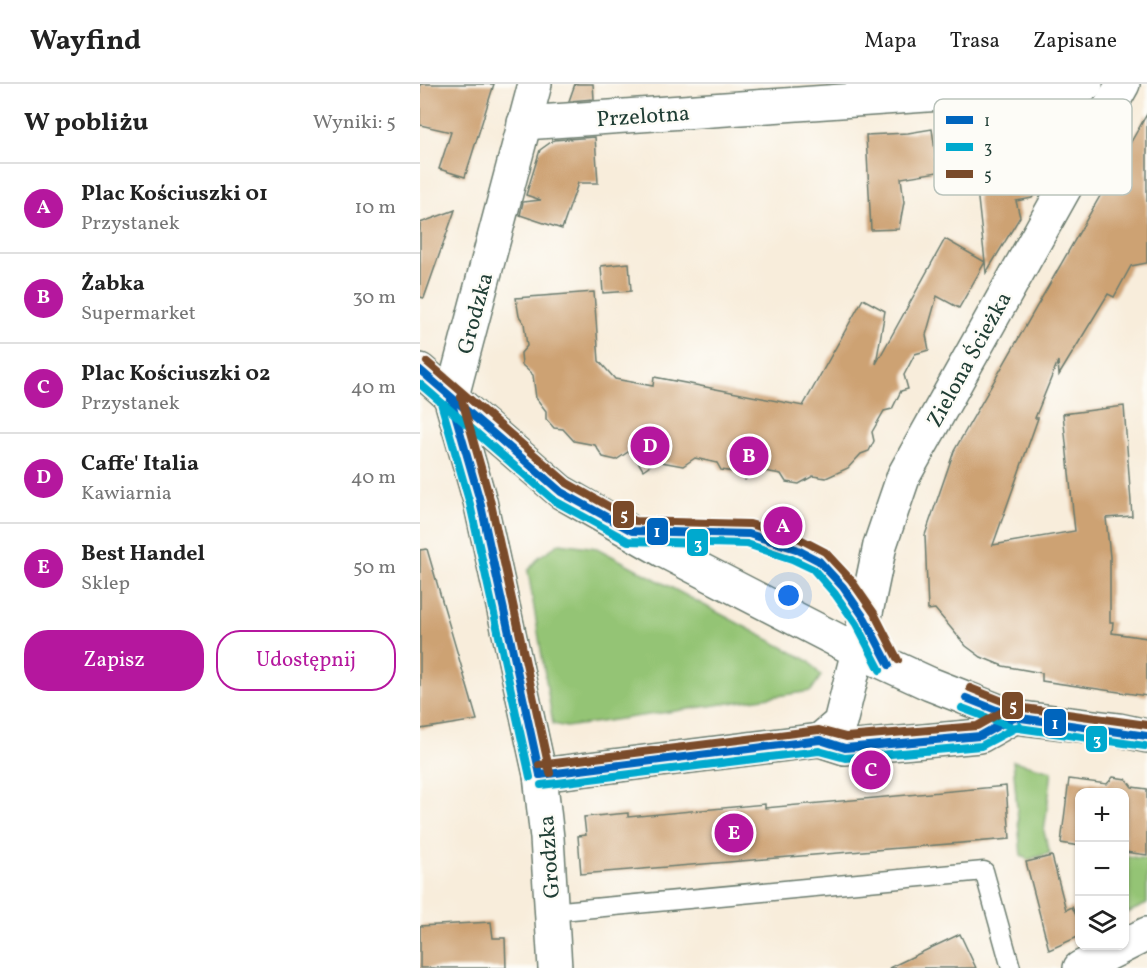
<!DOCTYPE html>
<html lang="pl">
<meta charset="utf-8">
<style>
body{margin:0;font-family:Vollkorn,serif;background:#f6f6f6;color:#222}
.controls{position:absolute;right:18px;bottom:18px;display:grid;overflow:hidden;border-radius:12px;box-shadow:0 2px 4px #0004}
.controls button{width:54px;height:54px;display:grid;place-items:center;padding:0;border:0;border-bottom:2px solid #e0e0e0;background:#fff;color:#222;font:30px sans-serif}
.you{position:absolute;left:369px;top:512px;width:21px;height:21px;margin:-15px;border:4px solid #fff;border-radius:50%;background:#1a73e8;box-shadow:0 0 0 9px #1a73e833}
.badge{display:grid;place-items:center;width:39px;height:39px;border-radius:50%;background:#b5179e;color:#fff;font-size:20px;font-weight:700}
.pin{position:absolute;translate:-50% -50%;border:3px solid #fff;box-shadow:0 2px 6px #0006}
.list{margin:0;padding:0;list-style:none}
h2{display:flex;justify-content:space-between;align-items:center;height:78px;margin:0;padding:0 24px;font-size:26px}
h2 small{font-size:20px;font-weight:400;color:#767676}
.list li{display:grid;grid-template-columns:39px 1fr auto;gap:18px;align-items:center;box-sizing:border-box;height:90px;padding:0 24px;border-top:2px solid #e0e0e0}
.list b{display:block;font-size:22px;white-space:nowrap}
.list p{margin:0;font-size:20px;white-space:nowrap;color:#767676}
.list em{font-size:20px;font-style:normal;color:#767676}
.actions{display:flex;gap:12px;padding:18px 24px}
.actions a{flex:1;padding:14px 0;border:2px solid #b5179e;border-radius:24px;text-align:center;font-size:21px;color:#b5179e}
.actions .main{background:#b5179e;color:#fff}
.icon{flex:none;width:33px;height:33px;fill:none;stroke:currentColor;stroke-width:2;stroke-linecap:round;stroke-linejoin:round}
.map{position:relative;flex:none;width:727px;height:884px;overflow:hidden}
header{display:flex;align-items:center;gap:36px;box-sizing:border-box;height:84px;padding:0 30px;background:#fff;border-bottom:2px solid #e0e0e0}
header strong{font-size:28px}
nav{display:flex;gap:33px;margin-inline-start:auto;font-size:21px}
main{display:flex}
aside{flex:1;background:#fff}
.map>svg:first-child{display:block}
.green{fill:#94c474;stroke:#5a8054;stroke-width:1.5}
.building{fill:#cda273}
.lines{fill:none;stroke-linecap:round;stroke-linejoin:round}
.lane-casing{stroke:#6b7b6e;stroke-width:21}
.street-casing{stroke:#6b7b6e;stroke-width:36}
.secondary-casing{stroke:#6b7b6e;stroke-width:36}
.lane{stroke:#fff;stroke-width:18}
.street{stroke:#fff;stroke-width:33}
.secondary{stroke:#fff;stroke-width:33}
.bus-1-casing{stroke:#fdfcf7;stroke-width:12}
.bus-2-casing{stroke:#fdfcf7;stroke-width:12}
.bus-3-casing{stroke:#fdfcf7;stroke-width:12}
.bus-1{stroke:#0065bd;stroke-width:8}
.bus-2{stroke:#00a9ce;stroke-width:8}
.bus-3{stroke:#7a4b2a;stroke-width:8}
.labels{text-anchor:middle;stroke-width:5;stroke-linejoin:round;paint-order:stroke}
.street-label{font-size:22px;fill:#1f3d34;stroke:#fdfcf7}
.key{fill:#fdfcf7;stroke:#bac3bc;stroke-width:1.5}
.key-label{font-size:16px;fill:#1f3d34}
.line-badge{stroke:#fdfcf7;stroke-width:2}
.badge-label{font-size:16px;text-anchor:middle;font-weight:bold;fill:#fff}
</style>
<header>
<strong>Wayfind</strong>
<nav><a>Mapa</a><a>Trasa</a><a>Zapisane</a></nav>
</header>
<main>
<aside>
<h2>W pobliżu<small>Wyniki: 5</small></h2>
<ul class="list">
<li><span class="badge">A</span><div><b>Plac Kościuszki 01</b><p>Przystanek</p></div><em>10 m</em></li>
<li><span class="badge">B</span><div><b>Żabka</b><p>Supermarket</p></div><em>30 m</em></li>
<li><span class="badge">C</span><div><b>Plac Kościuszki 02</b><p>Przystanek</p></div><em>40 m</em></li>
<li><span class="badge">D</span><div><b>Caffe' Italia</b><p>Kawiarnia</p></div><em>40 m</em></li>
<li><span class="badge">E</span><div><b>Best Handel</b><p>Sklep</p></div><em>50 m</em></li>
</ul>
<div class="actions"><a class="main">Zapisz</a><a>Udostępnij</a></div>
</aside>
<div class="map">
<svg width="727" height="884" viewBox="0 0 727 884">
<rect width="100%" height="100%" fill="#fdfcf7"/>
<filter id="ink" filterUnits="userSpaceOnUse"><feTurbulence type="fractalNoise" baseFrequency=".0167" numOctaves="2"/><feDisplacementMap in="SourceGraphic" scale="12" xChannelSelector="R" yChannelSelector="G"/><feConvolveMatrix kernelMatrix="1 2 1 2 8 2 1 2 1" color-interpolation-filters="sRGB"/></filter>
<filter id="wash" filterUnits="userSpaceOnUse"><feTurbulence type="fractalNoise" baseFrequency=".008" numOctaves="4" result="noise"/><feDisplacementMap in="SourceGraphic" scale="24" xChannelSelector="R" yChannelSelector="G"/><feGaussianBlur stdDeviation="1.35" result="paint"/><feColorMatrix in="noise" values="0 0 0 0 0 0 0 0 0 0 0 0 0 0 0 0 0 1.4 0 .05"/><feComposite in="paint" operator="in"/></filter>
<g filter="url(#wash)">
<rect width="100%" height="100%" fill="#f8eddb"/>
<!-- green -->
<g class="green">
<path d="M140 459 177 464 389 577 401 592 391 607 146 643 133 640 108 487 119 473Z"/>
<path d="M593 677 632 687 624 748 630 769 607 776 605 772H601Z"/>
<path d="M704 772 727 775V820L707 829Z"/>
</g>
<g id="blocks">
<!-- building -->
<g class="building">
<path d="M0 0H74L45 93 19 85 31 48 0 41Z"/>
<path d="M155 0H173L174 15 149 17Z"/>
<path d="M727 30V179L711 182 694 213 688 210 639 291 638 277 615 334H618L573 461 655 447 643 330 704 322 712 432 686 434 690 473V538H693L692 549 727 554V612L622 597V589L583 582 561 573 546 562 515 525 508 526 505 451 534 367Z"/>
<path d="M512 45 518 88 481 94 484 118 479 145 451 146 446 51 488 49Z"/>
<path d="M175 53 178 99H158L142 145 100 131 103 118 121 116 106 111 120 66 134 56Z"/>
<path d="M596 85 626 90 612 114 596 117 600 133 566 189 565 178 539 224 517 212 506 251 509 266 495 270 484 291 488 305 481 307 472 325 464 327 452 348 454 357 449 367 441 370 428 384 406 394 393 392 379 400 366 398 361 390 339 386 325 396 321 389 301 386 297 379 275 374 263 382 236 377 223 386 211 366 196 376 183 373 175 361 154 357 143 345 134 344 126 335V327L116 314 113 291 102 281 101 269 107 262 104 239 99 232 96 214 174 208 179 277 195 295 233 302 234 293 383 322 443 215 465 227 456 280 525 155 565 178 557 106 573 104 571 87Z"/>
<path d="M35 126 4 214 0 213V139Z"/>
<path d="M209 179 211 207 183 209 181 182Z"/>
<path d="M7 465 57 636 0 645V466Z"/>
<path d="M693 693 706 695 712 703 727 705V771L705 768V708H660V762L641 759 649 695 687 700Z"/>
<path d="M586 702 590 755 161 790 158 752 166 751 164 733 208 729V733L345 720V724Z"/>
<path d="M632 772 646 826 652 823 660 840V852L629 866 606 778Z"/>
<path d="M71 838 73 854H85L86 884H0V842Z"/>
<path d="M540 850 556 884H469Z"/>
</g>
</g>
</g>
<g filter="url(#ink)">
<use href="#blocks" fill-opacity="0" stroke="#6b7b6e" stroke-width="1.5"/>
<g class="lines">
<!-- lane casing -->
<g class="lane-casing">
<g id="lane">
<path d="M221 447C283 448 361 439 409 486 423 500 434 518 444 535"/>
<path d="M131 828 564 787 591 884"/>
</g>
</g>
<!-- street casing -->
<g class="street-casing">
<g id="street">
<path d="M115 0 31 316 60 417 120 691 127 754 135 884"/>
<path d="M104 39 666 0"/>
<path d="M400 656 420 639 438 567 460 461 484 391 703 0"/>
<path d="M120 691 400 656 425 664 560 652 594 633"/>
<path d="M660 884 727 850"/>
</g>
</g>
<!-- secondary casing -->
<g class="secondary-casing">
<path id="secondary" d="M0 286 141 408 246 468 438 567 510 600 594 633 699 646 727 652"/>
</g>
<!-- lane -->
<use href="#lane" class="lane"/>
<!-- street -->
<use href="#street" class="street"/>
<!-- secondary -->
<use href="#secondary" class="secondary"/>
<!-- bus-1 casing -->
<g class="bus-1-casing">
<g id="bus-1">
<path d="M0 286 141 408 212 447 329 450 376 465 399 477 423 503 445 535 469 581"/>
<path d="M31 316 60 417 120 691"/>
<path d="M546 614 594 633 727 652"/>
<path d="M120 691 400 656 425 664 560 652 594 633"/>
</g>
</g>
<!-- bus-2 casing -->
<g class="bus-2-casing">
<g id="bus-2">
<path d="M0 300 135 417 208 457 327 460 372 475 393 485 415 510 436 540 460 586"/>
<path d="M21 319 50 420 110 693"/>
<path d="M542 624 592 643 725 662"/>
<path d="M121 701 399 667 425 674 561 662 599 642"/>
</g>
</g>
<!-- bus-3 casing -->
<g class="bus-3-casing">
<g id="bus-3">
<path d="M7 278 147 399 215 437 330 440 380 455 405 468 431 496 454 529 478 576"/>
<path d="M41 313 70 415 130 689"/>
<path d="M550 604 597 623 727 641"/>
<path d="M119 681 399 646 426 653 557 642 589 624"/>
</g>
</g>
<!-- bus-1 -->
<use href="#bus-1" class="bus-1"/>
<!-- bus-2 -->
<use href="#bus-2" class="bus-2"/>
<!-- bus-3 -->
<use href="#bus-3" class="bus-3"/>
</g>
</g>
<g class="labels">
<!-- street labels -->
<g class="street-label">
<text transform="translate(223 31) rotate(-4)" y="8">Przelotna</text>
<text transform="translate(54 229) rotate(-75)" y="8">Grodzka</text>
<text transform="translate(548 275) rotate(-61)" y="8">Zielona Ścieżka</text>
<text transform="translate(128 773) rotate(-94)" y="8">Grodzka</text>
</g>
</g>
<!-- legend -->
<rect x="514" y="15" width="198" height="96" rx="9" class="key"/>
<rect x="526" y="32" width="27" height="8" fill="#0065bd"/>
<rect x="526" y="59" width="27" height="8" fill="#00a9ce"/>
<rect x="526" y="86" width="27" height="8" fill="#7a4b2a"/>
<g class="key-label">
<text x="564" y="42">1</text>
<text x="564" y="69">3</text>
<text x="564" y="96">5</text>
</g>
<g class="line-badge">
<rect x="192" y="416" width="23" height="29" rx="6" fill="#7a4b2a"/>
<rect x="226" y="433" width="23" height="29" rx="6" fill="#0065bd"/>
<rect x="266" y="444" width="23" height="29" rx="6" fill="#00a9ce"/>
<rect x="581" y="607" width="23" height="29" rx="6" fill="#7a4b2a"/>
<rect x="623" y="624" width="24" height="29" rx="6" fill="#0065bd"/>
<rect x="665" y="641" width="23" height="28" rx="6" fill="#00a9ce"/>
</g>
<g class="badge-label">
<text x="204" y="436">5</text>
<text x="237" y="453">1</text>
<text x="278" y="465">3</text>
<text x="593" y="627">5</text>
<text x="635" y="645">1</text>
<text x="677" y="661">3</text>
</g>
</svg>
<div class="controls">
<button>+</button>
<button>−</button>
<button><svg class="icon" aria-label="layers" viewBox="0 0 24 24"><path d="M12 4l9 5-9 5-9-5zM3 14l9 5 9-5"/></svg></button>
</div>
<div class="you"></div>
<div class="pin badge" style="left:363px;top:442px">A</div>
<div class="pin badge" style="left:329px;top:372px">B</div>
<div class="pin badge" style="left:451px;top:686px">C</div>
<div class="pin badge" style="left:230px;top:362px">D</div>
<div class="pin badge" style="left:314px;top:749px">E</div>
</div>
</main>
